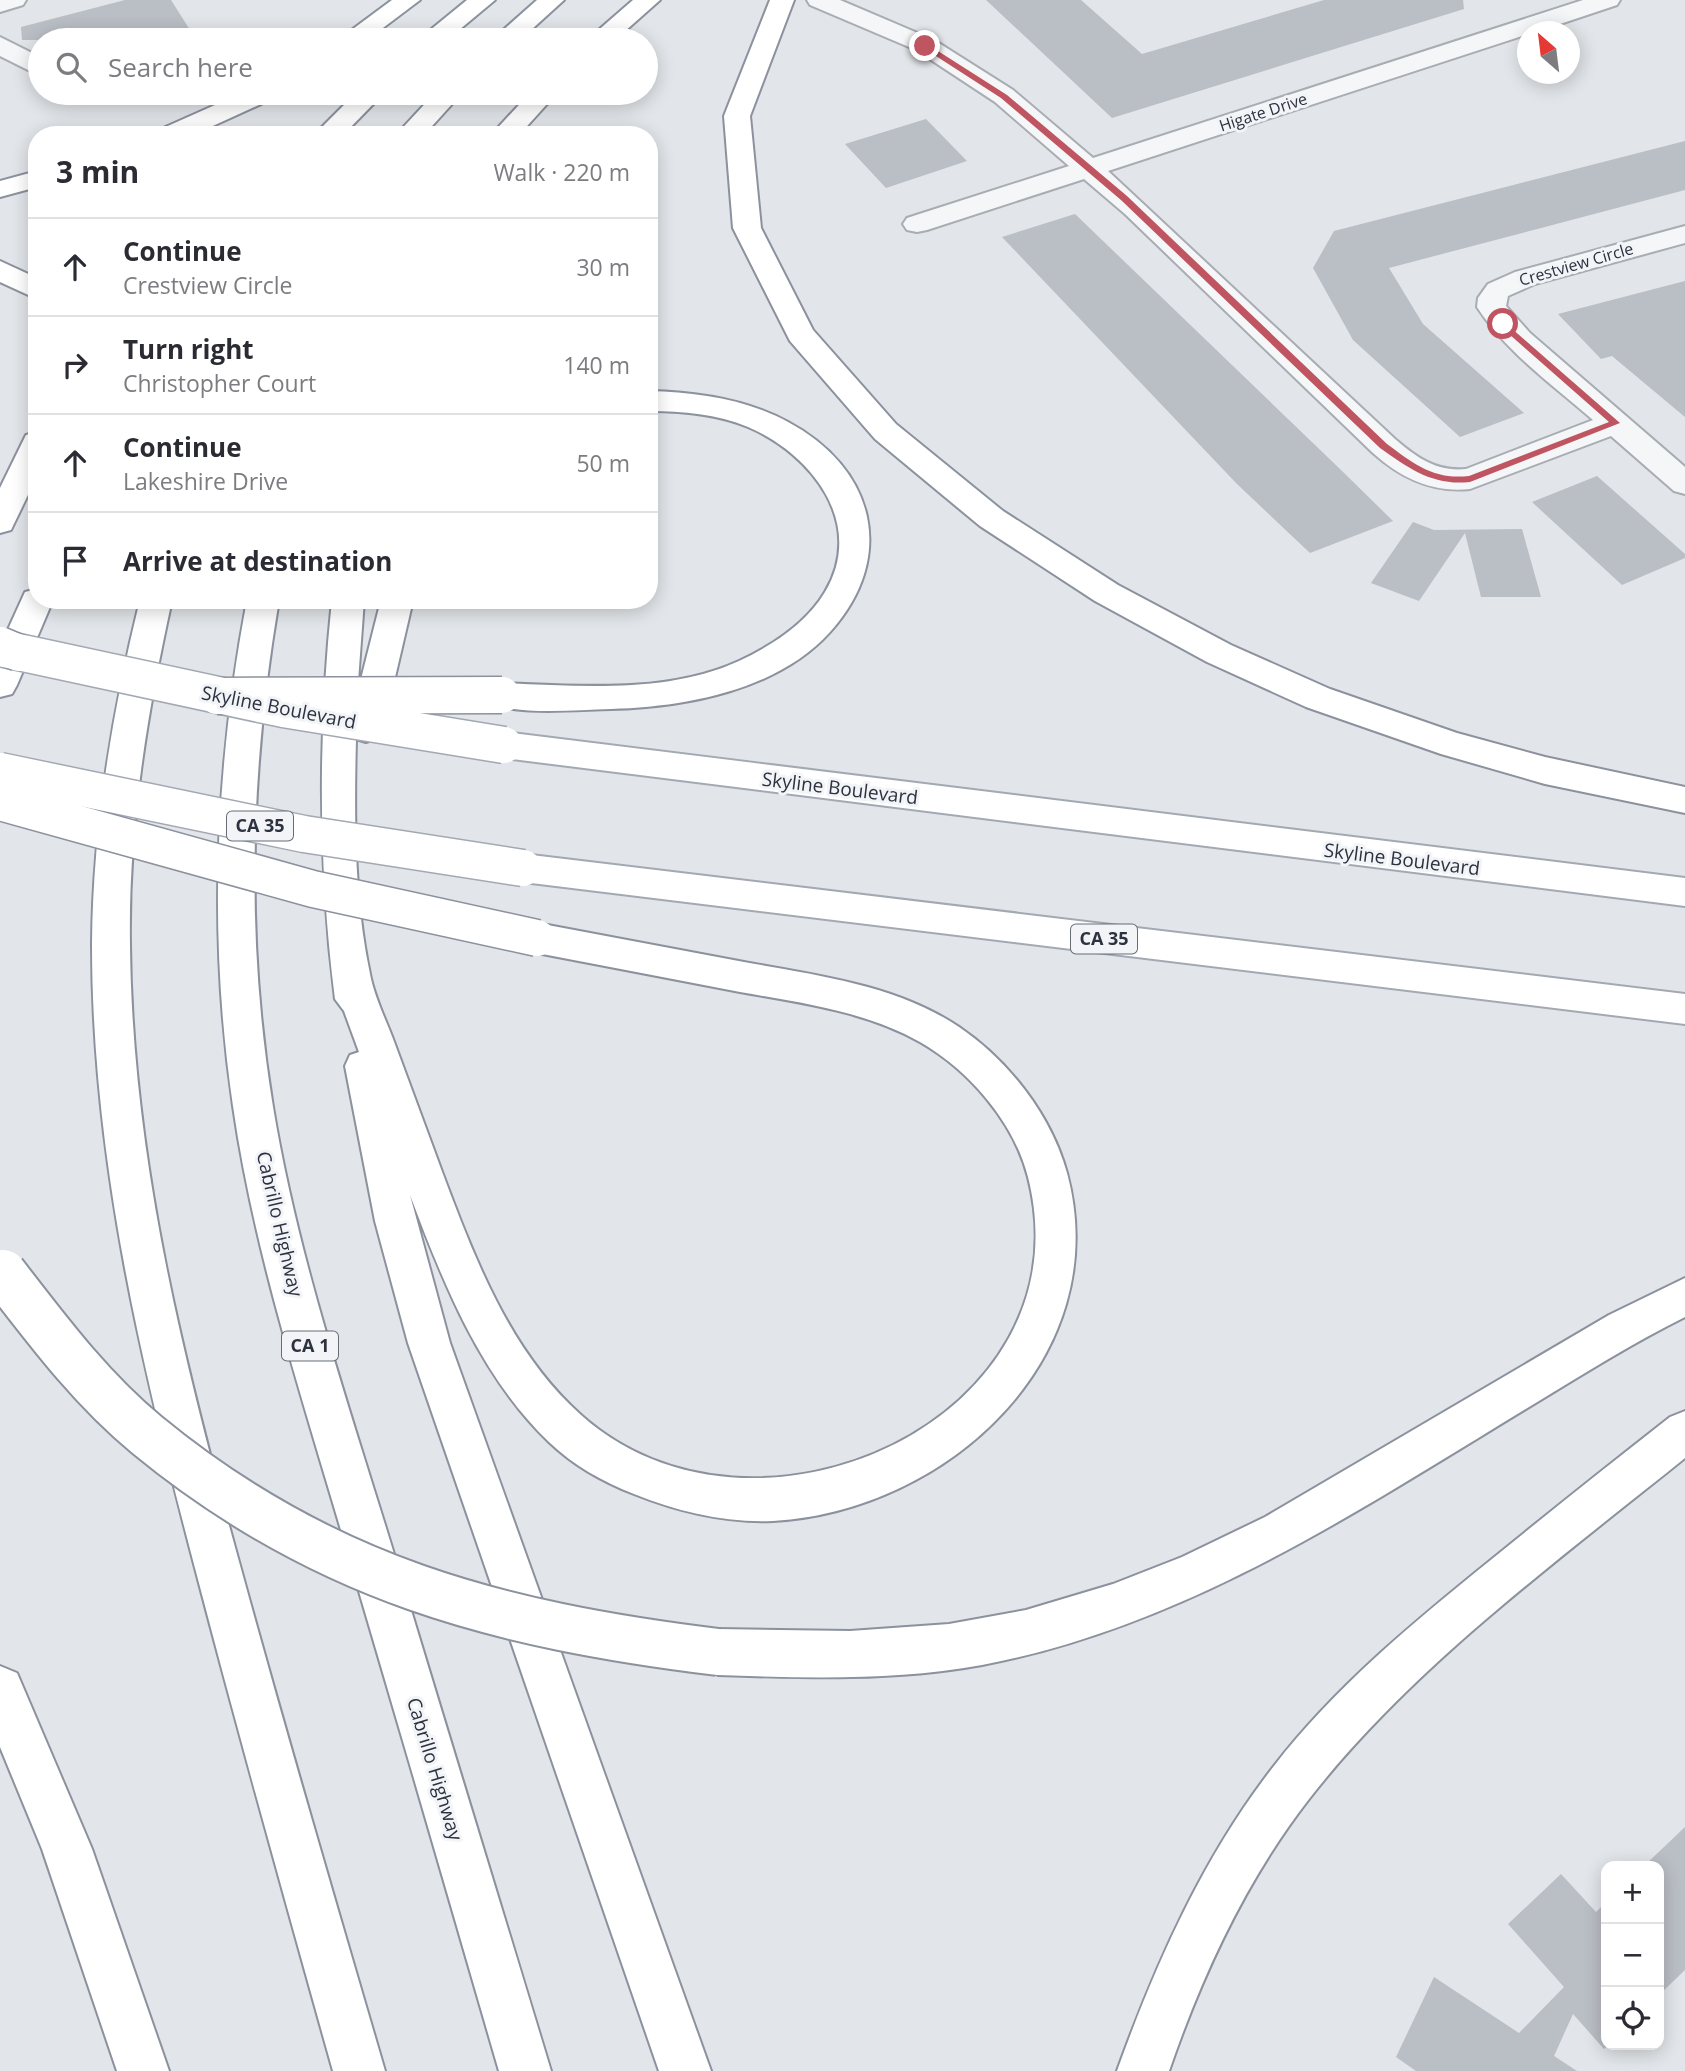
<!DOCTYPE html>
<meta charset="utf-8">
<style>
body{margin:0;font-family:"Open Sans",sans-serif;background:#f7f7f7;color:#2b2b33}
.controls{position:absolute;right:21px;bottom:21px;display:grid;overflow:hidden;border-radius:14px;box-shadow:0 4px 18px #0003}
.controls button{width:63px;height:63px;display:grid;place-items:center;padding:0;border:0;border-bottom:2px solid #e1e1e2;background:#fff;color:#2b2b33;font:35px sans-serif}
.compass{position:absolute;left:1517px;top:21px;width:63px;height:63px;border-radius:50%;background:#fff;box-shadow:0 4px 18px #0003;rotate:332deg}
.stop{position:absolute;width:21px;height:21px;margin:-16px;border:5px solid #c05562;border-radius:50%;background:#fff}
.stop.end{background:#c05562;border-color:#fff;box-shadow:0 2px 7px #0008}
.list{margin:0;padding:0;list-style:none}
h2{display:flex;justify-content:space-between;align-items:center;height:91px;margin:0;padding:0 28px;font-size:30px}
h2 small{font-size:23px;font-weight:400;color:#7c7c81}
.list li{display:grid;grid-template-columns:46px 1fr auto;gap:21px;align-items:center;box-sizing:border-box;height:98px;padding:0 28px;border-top:2px solid #e1e1e2}
.list b{display:block;font-size:26px;white-space:nowrap}
.list p{margin:0;font-size:23px;white-space:nowrap;color:#7c7c81}
.list em{font-size:23px;font-style:normal;color:#7c7c81}
.icon{flex:none;width:38px;height:38px;fill:none;stroke:currentColor;stroke-width:2;stroke-linecap:round;stroke-linejoin:round}
.map{position:relative;flex:none;width:1685px;height:2071px;overflow:hidden}
.search{position:absolute;background:#fff;box-shadow:0 4px 18px #0003;left:28px;top:28px;width:630px;height:77px;display:flex;align-items:center;gap:18px;box-sizing:border-box;padding:0 24px;border-radius:38px;color:#7c7c81;font-size:26px}
.panel{position:absolute;background:#fff;box-shadow:0 4px 18px #0003;left:28px;top:126px;width:630px;height:483px;border-radius:28px}
.map>svg:first-child{display:block}
.building{fill:#babec5}
.lines{fill:none;stroke-linecap:round;stroke-linejoin:round}
.minor-casing{stroke:#a8acb3;stroke-width:4}
.major-casing{stroke:#a3a9b3;stroke-width:4}
.highway-casing{stroke:#8b929e;stroke-width:4}
.minor{fill:#f5f6f8;fill-rule:evenodd}
.major{fill:#fff;fill-rule:evenodd}
.highway{fill:#fff;fill-rule:evenodd}
.major-bridge-casing{stroke:#a3a9b3;stroke-width:39;stroke-linecap:butt}
.highway-bridge-far1-casing{stroke:#8b929e;stroke-width:39;stroke-linecap:butt}
.highway-bridge-casing{stroke:#8b929e;stroke-width:50;stroke-linecap:butt}
.major-bridge{stroke:#fff;stroke-width:36}
.highway-bridge-far1{stroke:#fff;stroke-width:36}
.highway-bridge{stroke:#fff;stroke-width:46}
.route{fill:#c05562}
.labels{text-anchor:middle;stroke-width:6;stroke-linejoin:round;paint-order:stroke}
.far-street-label{font-size:16px;fill:#2c323f;stroke:#f2f4f7}
.shield{fill:#f2f4f7;stroke:#676c76;stroke-width:2}
.shield-label{font-size:18px;font-weight:bold;fill:#2c323f}
.street-label{font-size:19px;fill:#2c323f;stroke:#f2f4f7}
</style>
<div class="map">
<svg width="1685" height="2071" viewBox="0 0 1685 2071">
<rect width="100%" height="100%" fill="#e2e5e9"/>
<!-- building -->
<g class="building">
<path d="M125 0H171L190 30 153 40H22L21 27Z"/>
<path d="M986 0H1081L1142 54 1324 0H1463L1464 9 1112 118Z"/>
<path d="M926 119 967 161 886 188 845 144Z"/>
<path d="M1685 141V190L1389 268 1423 324 1524 413 1460 437 1353 340 1313 268 1334 231Z"/>
<path d="M1075 214 1340 469 1393 521 1310 553 1237 484 1002 237Z"/>
<path d="M1685 281V417L1612 356 1601 359 1558 314Z"/>
<path d="M1597 476 1685 554V558L1622 585 1532 502Z"/>
<path d="M1413 522 1434 530 1522 529 1541 597H1481L1465 533 1419 601 1371 583Z"/>
<path d="M1685 1827V1970L1659 1995V1866H1644Z"/>
<path d="M1561 1874 1596 1912 1606 1902V2045H1609L1604 2049 1573 2014 1554 2056 1577 2071H1416L1396 2057 1434 1977 1519 2033 1564 1987 1508 1924Z"/>
</g>
<g class="lines">
<!-- minor casing -->
<g class="minor-casing">
<g id="minor">
<path d="M0 0H26L23 5 0 12Z"/>
<path d="M807 0H840L934 40 1013 90 1093 158 1583 0H1620L1617 5 1536 32H1528V34L1108 171 1395 439C1416 457 1436 472 1466 469L1593 420C1553 385 1506 352 1477 307L1478 298 1488 284 1515 272 1685 226V243L1535 284 1508 296 1506 306 1530 333 1685 467V494L1674 491 1611 436 1470 489C1432 493 1401 478 1373 453L1125 214 1084 179 927 230 917 232 907 230 903 224 907 218 1069 166 995 102 916 50 810 5Z"/>
<path d="M0 37 40 57V76L0 56Z"/>
</g>
</g>
<!-- major casing -->
<g class="major-casing">
<g id="major">
<path d="M504 732 1685 878V906L504 758 492 754 487 745 492 736Z"/>
<path d="M523 854 1685 994V1024L523 882 510 878 505 868 510 858Z"/>
</g>
</g>
<!-- highway casing -->
<g class="highway-casing">
<g id="highway">
<path d="M392 0H420L367 40H338Z"/>
<path d="M467 0H495L447 40H418Z"/>
<path d="M537 0H564L520 40H492Z"/>
<path d="M633 0H660L615 40H587Z"/>
<path d="M770 0H794L750 116 761 228 813 330 896 424 1003 511 1118 585 1231 645 1330 689 1457 733 1545 757 1685 787V813L1545 784 1441 754 1306 707 1207 662 1095 601 980 526 875 439 790 341 733 228 724 116Z"/>
<path d="M242 93H276L272 99 193 135H157L161 129Z"/>
<path d="M356 93H384L343 135H314Z"/>
<path d="M435 93H462L424 135H396Z"/>
<path d="M530 93H557L519 135H491Z"/>
<path d="M37 171V187L0 197V181Z"/>
<path d="M0 261 37 278V299L0 282Z"/>
<path d="M649 391C696 392 746 399 788 422 874 468 898 556 830 632 778 690 686 707 611 709 573 710 526 715 490 704L485 695 490 686 502 683C579 686 667 694 739 661 771 646 806 624 825 592 866 524 812 454 748 427 717 414 683 411 649 411Z"/>
<path d="M37 432V476L11 530 0 533V488L26 435Z"/>
<path d="M37 589V600H53L17 685 12 694 0 697V647L25 592Z"/>
<path d="M140 600H172C147 713 128 828 130 945 132 1158 184 1364 241 1569 287 1737 336 1904 385 2071H333C286 1904 239 1736 195 1568 141 1363 92 1157 92 944 93 827 112 713 140 600Z"/>
<path d="M247 600H279C250 769 245 937 273 1107 298 1259 349 1407 394 1554 446 1727 499 1899 551 2071H499C449 1899 399 1726 348 1554 305 1406 255 1258 233 1106 208 936 215 769 247 600Z"/>
<path d="M332 600H364L357 695 381 600H413L383 729 378 738 366 742 356 739C354 815 354 899 370 974 374 996 385 1018 393 1039 409 1082 425 1126 441 1169 474 1257 509 1351 581 1415 754 1570 1090 1420 1028 1177 1014 1122 969 1070 920 1042 865 1011 801 1003 740 992 673 979 605 966 537 953L524 948 518 938 524 928 537 923C606 936 675 949 744 962 816 975 897 985 959 1027 1009 1061 1051 1115 1067 1173 1116 1356 948 1511 773 1521 725 1523 679 1512 634 1494 603 1482 573 1465 549 1442 480 1376 443 1282 410 1195L450 1343 711 2071H659L408 1343 375 1221 345 1066 350 1055 359 1052 344 1011 335 999C318 866 318 734 332 600Z"/>
<path d="M1685 1278V1317C1633 1343 1583 1374 1534 1404 1359 1510 1187 1626 982 1665 895 1681 806 1678 718 1675L702 1668 695 1652 702 1636 718 1629 850 1631 949 1624 1026 1610 1113 1584 1182 1557 1265 1517 1609 1315Z"/>
<path d="M1685 1411V1458C1556 1562 1411 1668 1309 1799 1246 1880 1202 1975 1169 2071H1117C1156 1963 1203 1857 1274 1766 1335 1687 1414 1622 1492 1559 1551 1511 1610 1464 1670 1417Z"/>
<path d="M0 1666 17 1673 92 1849 169 2071H117L42 1849 0 1747Z"/>
</g>
</g>
<!-- minor -->
<use href="#minor" class="minor"/>
<!-- major -->
<use href="#major" class="major"/>
<!-- highway -->
<use href="#highway" class="highway"/>
<!-- major-bridge casing -->
<g class="major-bridge-casing">
<g id="major-bridge">
<path d="M0 648 283 709 504 745"/>
<path d="M0 771 304 834 523 868"/>
</g>
</g>
<!-- highway-bridge-far1 casing -->
<g class="highway-bridge-far1-casing">
<g id="highway-bridge-far1">
<path d="M0 645 19 653"/>
<path d="M217 696 502 695"/>
<path d="M0 802 313 889 537 938"/>
</g>
</g>
<!-- highway-bridge casing -->
<g class="highway-bridge-casing">
<path id="highway-bridge" d="M3 1273C47 1330 91 1389 147 1435 322 1579 498 1625 718 1652"/>
</g>
<!-- major-bridge -->
<use href="#major-bridge" class="major-bridge"/>
<!-- highway-bridge-far1 -->
<use href="#highway-bridge-far1" class="highway-bridge-far1"/>
<!-- highway-bridge -->
<use href="#highway-bridge" class="highway-bridge"/>
</g>
<!-- route -->
<path class="route" d="M922 44H927L1007 95 1127 196 1387 444C1414 464 1434 480 1469 476L1609 422 1500 326 1503 321 1620 423 1470 482C1433 486 1410 469 1380 448L1121 200 1001 98 922 47Z"/>
<g class="labels">
<!-- far-street labels -->
<g class="far-street-label">
<text transform="translate(1263 112) rotate(-18)" y="6">Higate Drive</text>
<text transform="translate(1576 264) rotate(-16)" y="6">Crestview Circle</text>
</g>
<!-- shield labels -->
<g class="shield">
<rect x="227" y="811.5" width="66" height="29" rx="5"/>
<rect x="1071" y="924.5" width="66" height="29" rx="5"/>
<rect x="282" y="1331.5" width="56" height="29" rx="5"/>
</g>
<g class="shield-label">
<text x="260" y="832">CA 35</text>
<text x="1104" y="945">CA 35</text>
<text x="310" y="1352">CA 1</text>
</g>
<!-- street labels -->
<g class="street-label">
<text transform="translate(279 707) rotate(11)" y="7">Skyline Boulevard</text>
<text transform="translate(840 788) rotate(7)" y="7">Skyline Boulevard</text>
<text transform="translate(1402 859) rotate(7)" y="7">Skyline Boulevard</text>
<text transform="translate(280 1224) rotate(77)" y="7">Cabrillo Highway</text>
<text transform="translate(435 1769) rotate(73)" y="7">Cabrillo Highway</text>
</g>
</g>
</svg>
<div class="controls">
<button>+</button>
<button>−</button>
<button><svg class="icon" aria-label="locate" viewBox="0 0 24 24"><circle cx="12" cy="12" r="6"/><path d="M12 2v4M12 18v4M2 12h4M18 12h4"/></svg></button>
</div>
<svg class="compass" viewBox="-18 -18 36 36"><path d="M0-13l5 13h-10z" fill="#e53935"/><path d="M0 13l5-13h-10z" fill="#7c7c81"/></svg>
<div class="stop" style="left:1503px;top:324px"></div>
<div class="stop end" style="left:925px;top:46px"></div>
<div class="search"><svg class="icon" aria-label="search" viewBox="0 0 24 24"><circle cx="10" cy="10" r="6"/><path d="M15 15l6 6"/></svg>Search here</div>
<section class="panel">
<h2>3 min<small>Walk · 220 m</small></h2>
<ul class="list">
<li><svg class="icon" aria-label="ahead" viewBox="0 0 24 24"><path d="M12 20V5M6 11l6-6 6 6"/></svg><div><b>Continue</b><p>Crestview Circle</p></div><em>30 m</em></li>
<li><svg class="icon" aria-label="right" viewBox="0 0 24 24"><path d="M7 20v-9h11M14 6l5 5-5 5"/></svg><div><b>Turn right</b><p>Christopher Court</p></div><em>140 m</em></li>
<li><svg class="icon" aria-label="ahead" viewBox="0 0 24 24"><path d="M12 20V5M6 11l6-6 6 6"/></svg><div><b>Continue</b><p>Lakeshire Drive</p></div><em>50 m</em></li>
<li><svg class="icon" aria-label="arrive" viewBox="0 0 24 24"><path d="M6 21V4h12l-3 4 3 4H6"/></svg><div><b>Arrive at destination</b></div></li>
</ul>
</section>
</div>
